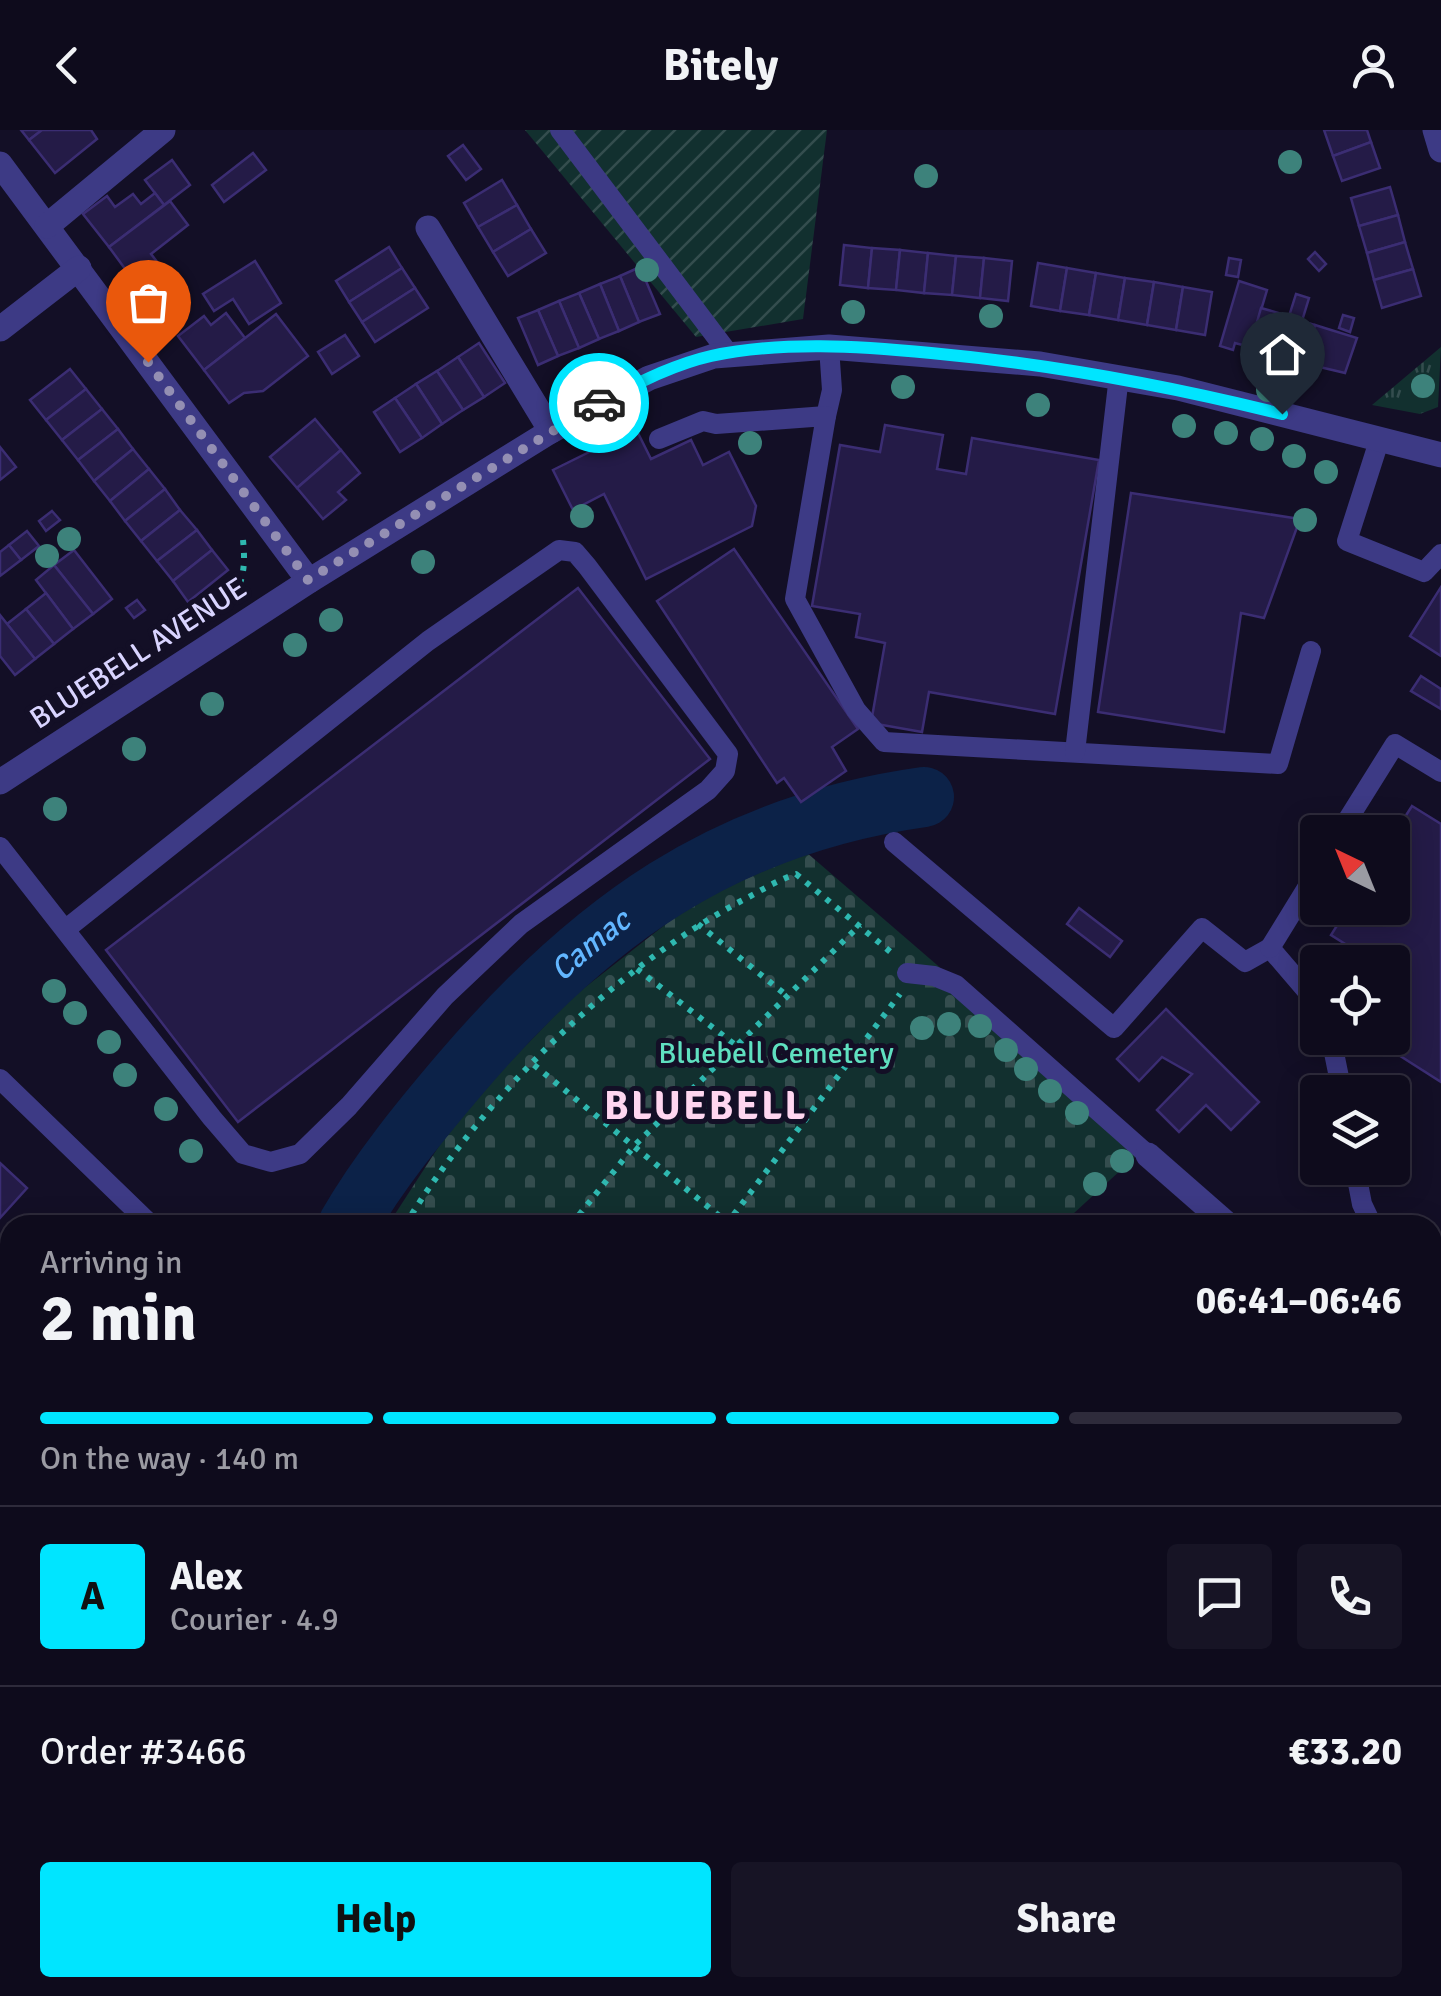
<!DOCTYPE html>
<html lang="en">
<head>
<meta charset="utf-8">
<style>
	:root { --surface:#0e0b1c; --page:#171425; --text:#f1f3f6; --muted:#9b9ba3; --line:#2e2b3b; --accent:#00e5ff }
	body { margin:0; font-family:Signika,sans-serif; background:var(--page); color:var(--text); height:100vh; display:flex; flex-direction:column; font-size:38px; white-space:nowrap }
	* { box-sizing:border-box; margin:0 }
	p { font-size:32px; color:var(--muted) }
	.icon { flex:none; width:55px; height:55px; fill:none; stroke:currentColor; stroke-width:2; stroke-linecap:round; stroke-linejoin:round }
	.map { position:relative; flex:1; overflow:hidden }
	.panel { position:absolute; left:0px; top:1085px; width:1442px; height:782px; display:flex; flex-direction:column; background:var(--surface); border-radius:30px 30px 0 0; box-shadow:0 5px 25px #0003,0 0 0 2px var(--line) }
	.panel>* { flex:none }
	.needle { width:65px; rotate:317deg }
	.fabs { position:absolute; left:1300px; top:685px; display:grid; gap:20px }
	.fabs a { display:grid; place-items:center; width:110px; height:110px; border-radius:10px; background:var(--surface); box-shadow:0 5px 25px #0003,0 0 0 2px var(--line); font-size:50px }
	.pin { position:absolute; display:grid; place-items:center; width:85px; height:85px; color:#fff; margin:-102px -42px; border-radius:50% 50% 50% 0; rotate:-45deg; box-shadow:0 0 10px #0007 }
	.pin .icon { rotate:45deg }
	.courier { position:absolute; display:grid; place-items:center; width:100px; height:100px; margin:-50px; border:8px solid #00e5ff; border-radius:50%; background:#fff; color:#222; box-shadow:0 2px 12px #0007 }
	.summary em { font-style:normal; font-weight:800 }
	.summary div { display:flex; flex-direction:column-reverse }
	.summary { display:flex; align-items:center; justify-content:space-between; height:170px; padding:0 40px }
	h1 { font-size:65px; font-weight:800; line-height:75px }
	.bar { display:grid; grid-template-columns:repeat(4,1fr); gap:15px 10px; align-content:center; height:120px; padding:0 40px }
	.bar i { height:12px; border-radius:8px; background:var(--line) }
	.bar .current { background:var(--accent) }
	.bar p { grid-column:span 4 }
	.line { display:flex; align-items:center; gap:25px; padding:0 40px; border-top:2px solid var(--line) }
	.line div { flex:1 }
	.round { display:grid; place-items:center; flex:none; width:105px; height:105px; border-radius:10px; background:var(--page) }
	.cta { display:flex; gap:20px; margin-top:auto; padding:20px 40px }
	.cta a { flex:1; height:115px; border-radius:10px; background:var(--accent); color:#111; font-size:40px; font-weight:800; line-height:115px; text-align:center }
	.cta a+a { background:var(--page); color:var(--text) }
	header { display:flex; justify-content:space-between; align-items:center; height:130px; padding:0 40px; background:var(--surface); font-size:45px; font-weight:800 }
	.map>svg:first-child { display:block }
	.grass { fill:url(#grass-tufts) }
	.cemetery { fill:url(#cemetery-stones) }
	.garden { fill:url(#garden-furrows) }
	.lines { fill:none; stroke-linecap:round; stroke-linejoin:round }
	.river { stroke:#0c2248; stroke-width:60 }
	.building { fill:#241b47; stroke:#3b2d73; stroke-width:2.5 }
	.path { stroke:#2fb8b0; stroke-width:6; stroke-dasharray:5 8; stroke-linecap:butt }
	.service { stroke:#3d3a85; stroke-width:20 }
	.minor { stroke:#3d3a85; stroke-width:25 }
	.tree { fill:#3d827b }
	.done { stroke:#948fb3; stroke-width:10; stroke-dasharray:0 18 }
	.route { stroke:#00e5ff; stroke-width:12 }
	.labels { text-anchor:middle; stroke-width:10; stroke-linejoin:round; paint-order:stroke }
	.street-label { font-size:30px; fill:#d9d4ff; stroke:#130f26 }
	.park-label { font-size:30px; fill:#5fe0c0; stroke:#130f26 }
	.water-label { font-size:32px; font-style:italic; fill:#62b6ff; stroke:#130f26 }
	.district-label { font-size:40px; font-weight:bold; letter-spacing:2.5px; fill:#ffd6f0; stroke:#130f26 }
</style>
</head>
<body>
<header><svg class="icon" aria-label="back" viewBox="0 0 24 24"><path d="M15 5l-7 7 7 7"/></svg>Bitely<svg class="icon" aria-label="person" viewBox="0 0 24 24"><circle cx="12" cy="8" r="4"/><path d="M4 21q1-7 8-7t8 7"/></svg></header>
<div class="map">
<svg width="1441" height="1866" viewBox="0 0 1441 1866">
	<defs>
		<pattern id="grass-tufts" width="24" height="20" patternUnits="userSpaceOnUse" patternTransform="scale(2.5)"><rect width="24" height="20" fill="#12302f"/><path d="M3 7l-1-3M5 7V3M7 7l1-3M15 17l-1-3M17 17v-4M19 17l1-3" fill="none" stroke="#344d4e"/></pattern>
		<pattern id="cemetery-stones" width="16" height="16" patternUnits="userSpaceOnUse" patternTransform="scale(2.5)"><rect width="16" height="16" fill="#12302f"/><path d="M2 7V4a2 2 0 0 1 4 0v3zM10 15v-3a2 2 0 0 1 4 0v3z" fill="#344d4e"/></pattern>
		<pattern id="garden-furrows" width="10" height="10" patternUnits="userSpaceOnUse" patternTransform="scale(2.5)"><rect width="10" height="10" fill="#12302f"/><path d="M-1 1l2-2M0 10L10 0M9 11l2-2" fill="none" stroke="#344d4e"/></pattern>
	</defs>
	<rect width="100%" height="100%" fill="#130f26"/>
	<polygon class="grass" points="1441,217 1438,277 1420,284 1372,275"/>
	<polygon class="cemetery" points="806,722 1147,1016 1061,1095 388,1095 461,982 574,866 694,772"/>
	<polygon class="garden" points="525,0 827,0 803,189 696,207"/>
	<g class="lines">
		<g class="river">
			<path id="s1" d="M 348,1095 C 379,1041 421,990 461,943 C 590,792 723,695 924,667"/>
			<polyline points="0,1766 10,1747"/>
		</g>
	</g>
	<g class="building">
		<polygon points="21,0 42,0 29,10"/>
		<polygon points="42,0 91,0 97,9 55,43 29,10"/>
		<polygon points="1324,0 1367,0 1371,12 1333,26"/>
		<polygon points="1371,12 1380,38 1342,51 1333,26"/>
		<polygon points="463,15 481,39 466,50 448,26"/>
		<polygon points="253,23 266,40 224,72 212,55"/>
		<polygon points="172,30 190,55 164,75 145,50"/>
		<polygon points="502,50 517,75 478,97 464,73"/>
		<polygon points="1390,57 1398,85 1359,96 1351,68"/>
		<polygon points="155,63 164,75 109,117 83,84 107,66 115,77 133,64 141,74"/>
		<polygon points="170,71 188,95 151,124 158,133 134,151 109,117"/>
		<polygon points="517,75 531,99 493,122 478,97"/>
		<polygon points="1398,85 1405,112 1367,123 1359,96"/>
		<polygon points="531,99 546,123 508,146 493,122"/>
		<polygon points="1405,112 1413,139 1374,150 1367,123"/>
		<polygon points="844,115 872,118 868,158 840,155"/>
		<polygon points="389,117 402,138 349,172 336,151"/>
		<polygon points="872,118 900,120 896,160 868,158"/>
		<polygon points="900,120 928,123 924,163 896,160"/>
		<polygon points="1315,122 1326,134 1319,141 1308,129"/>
		<polygon points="928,123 956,126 952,165 924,163"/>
		<polygon points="956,126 984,128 980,168 952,165"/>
		<polygon points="984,128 1012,131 1008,171 980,168"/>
		<polygon points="1229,128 1241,130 1238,147 1226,145"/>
		<polygon points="255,131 281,173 249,194 233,169 214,181 203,164"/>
		<polygon points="1038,133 1067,138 1060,181 1031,176"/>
		<polygon points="640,137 660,184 639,192 620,146"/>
		<polygon points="402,138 415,158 362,192 349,172"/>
		<polygon points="1067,138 1096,143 1089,185 1060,181"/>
		<polygon points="1413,139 1421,166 1382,178 1374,150"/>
		<polygon points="1096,143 1125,148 1118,190 1089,185"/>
		<polygon points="620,146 639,192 619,201 600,154"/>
		<polygon points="1125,148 1154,152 1147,195 1118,190"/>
		<polygon points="1239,151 1267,160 1250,217 1235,213 1233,220 1220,216"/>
		<polygon points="1154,152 1183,157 1176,200 1147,195"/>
		<polygon points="600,154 619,201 599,209 579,163"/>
		<polygon points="1183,157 1212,162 1205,205 1176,200"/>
		<polygon points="415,158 428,178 375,212 362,192"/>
		<polygon points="579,163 599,209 579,218 559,171"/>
		<polygon points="1296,164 1309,168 1302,191 1315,195 1303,233 1291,230 1290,235 1275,231"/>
		<polygon points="559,171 579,218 558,226 538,180"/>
		<polygon points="1261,178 1289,186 1277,225 1250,217"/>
		<polygon points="538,180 558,226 538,235 518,188"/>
		<polygon points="226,183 245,208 204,240 178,206 204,186 211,195"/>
		<polygon points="276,184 308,226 263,261 244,263 229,273 204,240"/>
		<polygon points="1343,185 1354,188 1350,202 1339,198"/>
		<polygon points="1315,195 1357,208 1345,243 1303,233"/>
		<polygon points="345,205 359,226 332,244 318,222"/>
		<polygon points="479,213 505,253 484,267 458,227"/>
		<polygon points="458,227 484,267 463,280 437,241"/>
		<polygon points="70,239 86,259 46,290 30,270"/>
		<polygon points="437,241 463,280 442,294 416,254"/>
		<polygon points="416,254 442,294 422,308 395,268"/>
		<polygon points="86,259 102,279 62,310 46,290"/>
		<polygon points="395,268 422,308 400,322 374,282"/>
		<polygon points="102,279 118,299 78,330 62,310"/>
		<polygon points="315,289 341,320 297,358 270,327"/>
		<polygon points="885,295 943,305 937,339 966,344 972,308 1099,330 1055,584 929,562 922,602 871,593 885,513 856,507 860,484 812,476 840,315 880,322"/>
		<polygon points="118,299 133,319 94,351 78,330"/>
		<polygon points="636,299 651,329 691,310 703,335 729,322 756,376 752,396 646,449 604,364 573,380 553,340"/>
		<polygon points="0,317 16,337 0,350"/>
		<polygon points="133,319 149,339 110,371 94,351"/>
		<polygon points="341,320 360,343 338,362 346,370 323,389 297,358"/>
		<polygon points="149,339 165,359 125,391 110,371"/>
		<polygon points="165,359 180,380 141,411 125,391"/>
		<polygon points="1131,363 1300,389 1264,488 1241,483 1224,602 1098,582"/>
		<polygon points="180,380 197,400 157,431 141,411"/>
		<polygon points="52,381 60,390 46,401 39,391"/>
		<polygon points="197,400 212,420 173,451 157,431"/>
		<polygon points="27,401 39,416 21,430 9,415"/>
		<polygon points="9,415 21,430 0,446 0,422"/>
		<polygon points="734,419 858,599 832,617 846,641 801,672 784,648 777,653 657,471"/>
		<polygon points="74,420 112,469 93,484 54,435"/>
		<polygon points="212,420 228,440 188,472 173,451"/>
		<polygon points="54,435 93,484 73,499 36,450"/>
		<polygon points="1441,457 1441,526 1410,506"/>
		<polygon points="578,458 710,629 238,992 106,820"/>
		<polygon points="46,463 73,499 54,514 26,479"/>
		<polygon points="137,470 145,480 134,488 126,478"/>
		<polygon points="26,479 54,514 35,529 7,494"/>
		<polygon points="0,485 35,529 15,545 0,526"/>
		<polygon points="1421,546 1441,559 1441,579 1411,561"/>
		<polygon points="1412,676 1441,694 1441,952 1372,908 1392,908 1392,832 1374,832 1331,805 1348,778 1392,778 1392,707"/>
		<polygon points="1079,778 1122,811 1110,827 1067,794"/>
		<polygon points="1166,879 1259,972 1231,1000 1206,975 1179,1002 1157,980 1192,944 1162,927 1139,951 1117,929"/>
		<polygon points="0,1033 27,1058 0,1088"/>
		<polygon points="0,1221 10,1230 10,1451 5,1457 0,1452"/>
		<polygon points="1441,1366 1441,1466 1432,1463 1432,1388"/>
		<polygon points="1432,1589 1441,1592 1437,1798 1432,1796"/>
		<polygon points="195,1858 435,1858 454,1866 191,1866"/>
		<polygon points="712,1858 718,1858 727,1866 704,1866"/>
		<polygon points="763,1858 830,1858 821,1866 771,1866"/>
		<polygon points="1172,1858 1218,1858 1236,1866 1168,1866"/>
	</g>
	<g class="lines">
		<g class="path">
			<path d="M 234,465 C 245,448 245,430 243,410"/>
			<polyline points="698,794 786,865"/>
			<polyline points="637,839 734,914"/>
			<polyline points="534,935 728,1093"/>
			<path d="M 405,1095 C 482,969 610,841 741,771 C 759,762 777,750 796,744 L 893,824"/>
			<polyline points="571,1095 635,1015 860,795"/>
			<polyline points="726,1095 900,864"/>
		</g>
		<g class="service">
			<polyline points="560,0 729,224"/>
			<polyline points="826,286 832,260 829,217"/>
			<polyline points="659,309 703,291 716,294 826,286 795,469 856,580 884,612 1278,634 1311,521"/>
			<polyline points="1379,311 1347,411 1424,442 1441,424"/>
			<polyline points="1075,622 1119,246"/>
			<polyline points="1340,702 1395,614 1441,642"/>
			<polyline points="894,712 1114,898 1202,798 1245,832 1270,818 1318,874"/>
			<polyline points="0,717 212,988 243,1024 271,1032 300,1024 349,976 445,866 521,794 708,660 725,641 728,624 587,436 575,422 559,420 428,511 66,799"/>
			<polyline points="1270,818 1318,740"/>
			<polyline points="907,843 934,846 956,855 1148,1025"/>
			<polyline points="1331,908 1342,962"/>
			<polyline points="0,949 151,1095"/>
			<polyline points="1355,1038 1362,1074 1372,1095"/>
			<polyline points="1432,1155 1441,1161"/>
			<polyline points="0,1476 10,1476"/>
			<polyline points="1432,1558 1441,1562"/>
			<polyline points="1382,1858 1400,1866"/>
			<polyline points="174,1866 178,1858"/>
			<polyline points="1121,1866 1133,1858"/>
		</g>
		<g class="minor">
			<polyline points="1435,0 1441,20"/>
			<polyline points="0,34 309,451"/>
			<polyline points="47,96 163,0"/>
			<polyline points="428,98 551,301"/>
			<polyline points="0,199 79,138"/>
			<polyline points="0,652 309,451 551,301 649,248 714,226 829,217 1040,234 1178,258 1441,325"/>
			<polyline points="1148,1025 1228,1095"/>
			<polyline points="1432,1217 1441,1202"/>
			<polyline points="945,1866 953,1858"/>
		</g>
	</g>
	<g class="tree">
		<circle cx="1290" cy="32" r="12"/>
		<circle cx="926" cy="46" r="12"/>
		<circle cx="647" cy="140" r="12"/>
		<circle cx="853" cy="182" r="12"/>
		<circle cx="991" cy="186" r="12"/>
		<circle cx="1423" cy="256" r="12"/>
		<circle cx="903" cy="257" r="12"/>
		<circle cx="1268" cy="260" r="12"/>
		<circle cx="1038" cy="275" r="12"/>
		<circle cx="1184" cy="296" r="12"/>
		<circle cx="1226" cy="303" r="12"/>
		<circle cx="1262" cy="309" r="12"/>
		<circle cx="750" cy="313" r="12"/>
		<circle cx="1294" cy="326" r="12"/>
		<circle cx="1326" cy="342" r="12"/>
		<circle cx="582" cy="386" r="12"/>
		<circle cx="1305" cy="390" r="12"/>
		<circle cx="69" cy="409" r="12"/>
		<circle cx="47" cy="426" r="12"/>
		<circle cx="423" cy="432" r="12"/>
		<circle cx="331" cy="490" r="12"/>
		<circle cx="295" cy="515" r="12"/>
		<circle cx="212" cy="574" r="12"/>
		<circle cx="134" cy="619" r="12"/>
		<circle cx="55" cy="679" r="12"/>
		<circle cx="54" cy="861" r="12"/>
		<circle cx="75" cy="883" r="12"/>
		<circle cx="949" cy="894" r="12"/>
		<circle cx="980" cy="896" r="12"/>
		<circle cx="922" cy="898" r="12"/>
		<circle cx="109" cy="912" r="12"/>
		<circle cx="1006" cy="920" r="12"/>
		<circle cx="1026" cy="939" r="12"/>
		<circle cx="125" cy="945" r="12"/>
		<circle cx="1050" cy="961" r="12"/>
		<circle cx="166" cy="979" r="12"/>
		<circle cx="1077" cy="983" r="12"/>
		<circle cx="191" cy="1021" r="12"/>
		<circle cx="1122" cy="1031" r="12"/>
		<circle cx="1095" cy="1054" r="12"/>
	</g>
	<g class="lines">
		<polyline class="done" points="148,232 308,450 599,273"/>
		<path class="route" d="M 599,273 C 635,255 671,235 711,226 C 782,211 859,216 931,223 C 1050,234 1165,255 1282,284"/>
	</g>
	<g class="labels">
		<g class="street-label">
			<text transform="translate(138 523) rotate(-33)" y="10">BLUEBELL AVENUE</text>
		</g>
		<g class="park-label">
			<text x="776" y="933">Bluebell Cemetery</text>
		</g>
		<g class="water-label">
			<text dy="11" stroke="none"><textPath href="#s1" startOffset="372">Camac</textPath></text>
		</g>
		<g class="district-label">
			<text x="706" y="989">BLUEBELL</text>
		</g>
	</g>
</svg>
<div class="fabs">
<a><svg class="needle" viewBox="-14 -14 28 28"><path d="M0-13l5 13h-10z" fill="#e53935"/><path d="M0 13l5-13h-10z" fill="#9b9ba3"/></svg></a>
<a><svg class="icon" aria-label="locate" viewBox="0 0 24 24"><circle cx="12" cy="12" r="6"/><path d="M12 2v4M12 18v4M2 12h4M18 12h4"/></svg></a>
<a><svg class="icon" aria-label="layers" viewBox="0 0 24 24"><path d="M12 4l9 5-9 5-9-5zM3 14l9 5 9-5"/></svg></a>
</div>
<div class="pin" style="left:148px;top:232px;background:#ea580c"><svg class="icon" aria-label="bag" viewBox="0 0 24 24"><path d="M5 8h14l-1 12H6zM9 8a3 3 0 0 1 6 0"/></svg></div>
<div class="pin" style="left:1282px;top:284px;background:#1f2937"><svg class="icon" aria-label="home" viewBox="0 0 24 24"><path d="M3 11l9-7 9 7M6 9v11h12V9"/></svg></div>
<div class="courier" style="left:599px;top:273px"><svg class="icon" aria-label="car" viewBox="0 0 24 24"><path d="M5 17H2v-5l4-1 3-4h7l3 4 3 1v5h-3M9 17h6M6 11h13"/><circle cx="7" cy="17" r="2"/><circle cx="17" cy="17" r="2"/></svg></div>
<section class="panel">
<div class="summary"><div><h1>2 min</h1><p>Arriving in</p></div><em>06:41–06:46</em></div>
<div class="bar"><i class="current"></i><i class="current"></i><i class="current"></i><i></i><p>On the way · 140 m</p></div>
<div class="line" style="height:180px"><b class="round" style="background:var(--accent);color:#111">A</b><div><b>Alex</b><p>Courier · 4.9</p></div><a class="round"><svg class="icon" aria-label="chat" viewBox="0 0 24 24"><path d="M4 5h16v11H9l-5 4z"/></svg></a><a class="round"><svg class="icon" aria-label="phone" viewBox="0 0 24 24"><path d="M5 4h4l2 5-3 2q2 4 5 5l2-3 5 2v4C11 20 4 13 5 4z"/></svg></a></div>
<div class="line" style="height:130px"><div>Order #3466</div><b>€33.20</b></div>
<div class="cta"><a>Help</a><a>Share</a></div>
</section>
</div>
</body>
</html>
